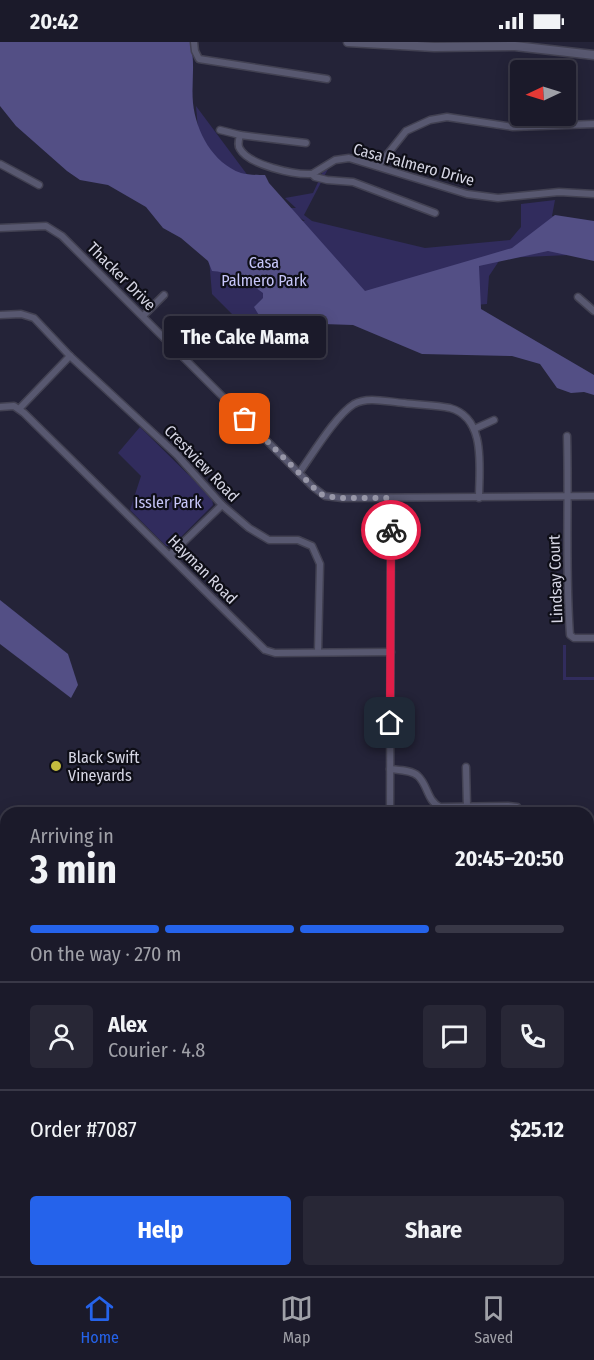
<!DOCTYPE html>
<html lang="en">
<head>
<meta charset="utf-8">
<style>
	:root { --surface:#1b1a2a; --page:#282736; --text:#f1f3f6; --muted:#a0a1a8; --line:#393847; --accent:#2563eb }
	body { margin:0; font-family:"Fira Sans Condensed",sans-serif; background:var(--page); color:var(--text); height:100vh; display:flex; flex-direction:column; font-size:22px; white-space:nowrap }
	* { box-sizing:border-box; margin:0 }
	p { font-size:20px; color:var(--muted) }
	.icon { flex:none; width:33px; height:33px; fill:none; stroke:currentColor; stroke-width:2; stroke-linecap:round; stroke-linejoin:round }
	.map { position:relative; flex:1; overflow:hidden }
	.drawer { position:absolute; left:0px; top:765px; width:594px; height:470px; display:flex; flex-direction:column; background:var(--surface); border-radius:18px 18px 0 0; box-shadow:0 3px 15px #0003,0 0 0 2px var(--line) }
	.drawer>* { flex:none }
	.needle { width:39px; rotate:266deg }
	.buttons { position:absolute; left:510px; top:18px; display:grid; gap:12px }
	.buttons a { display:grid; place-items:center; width:66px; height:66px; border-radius:6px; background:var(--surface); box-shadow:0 3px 15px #0003,0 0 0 2px var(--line); font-size:30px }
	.pin { position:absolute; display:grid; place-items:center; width:51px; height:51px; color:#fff; margin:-26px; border-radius:12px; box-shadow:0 3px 9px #0006 }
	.courier { position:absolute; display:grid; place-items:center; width:60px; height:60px; margin:-30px; border:4px solid #e11d48; border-radius:50%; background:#fff; color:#222; box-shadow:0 2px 8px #0007 }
	.bubble { position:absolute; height:42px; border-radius:6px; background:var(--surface); box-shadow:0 3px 15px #0003,0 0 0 2px var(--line); font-size:20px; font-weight:700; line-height:42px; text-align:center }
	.summary em { font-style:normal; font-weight:700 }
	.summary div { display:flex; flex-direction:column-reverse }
	.summary { display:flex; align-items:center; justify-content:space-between; height:102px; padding:0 30px }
	h1 { font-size:39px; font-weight:700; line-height:45px }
	.bar { display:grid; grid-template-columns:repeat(4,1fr); gap:9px 6px; align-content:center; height:72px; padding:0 30px }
	.bar i { height:8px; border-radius:4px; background:var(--line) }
	.bar .on { background:var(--accent) }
	.bar p { grid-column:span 4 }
	.line { display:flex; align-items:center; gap:15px; padding:0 30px; border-top:2px solid var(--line) }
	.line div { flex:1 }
	.round { display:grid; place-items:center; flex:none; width:63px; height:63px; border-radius:6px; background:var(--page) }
	.button { display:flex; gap:12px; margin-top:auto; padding:12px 30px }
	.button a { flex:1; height:69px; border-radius:6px; background:var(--accent); color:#fff; font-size:24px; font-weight:700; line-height:69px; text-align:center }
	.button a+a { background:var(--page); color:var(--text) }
	.status { display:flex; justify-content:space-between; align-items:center; height:42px; padding:0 30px; background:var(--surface); direction:ltr }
	.status svg { height:16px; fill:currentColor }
	.tab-bar { display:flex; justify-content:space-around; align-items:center; height:84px; border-top:2px solid var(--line); background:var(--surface); font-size:16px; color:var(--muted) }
	.tab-bar a { display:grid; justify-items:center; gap:3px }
	.tab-bar .on { color:var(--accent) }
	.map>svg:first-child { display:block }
	.green { fill:#312c5d }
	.forest { fill:#534f85 }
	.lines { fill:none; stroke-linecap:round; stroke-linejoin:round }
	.stream { stroke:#4a4166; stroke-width:1.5 }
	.street-casing { stroke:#424152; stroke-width:9 }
	.secondary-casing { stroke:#424152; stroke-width:11 }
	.highway-casing { stroke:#424152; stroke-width:14 }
	.street { stroke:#585870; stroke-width:6 }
	.secondary { stroke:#585870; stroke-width:8 }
	.highway { stroke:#7a71d0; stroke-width:10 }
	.done { stroke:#9897a8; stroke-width:6; stroke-dasharray:0 10.8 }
	.route { stroke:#e11d48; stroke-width:8 }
	.poi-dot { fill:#c4bc3e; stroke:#0e0e17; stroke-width:2 }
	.labels { text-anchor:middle; stroke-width:4.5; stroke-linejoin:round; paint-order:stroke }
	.street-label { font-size:16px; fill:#d6d6e4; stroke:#0e0e17 }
	.park-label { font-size:16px; fill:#c7c6f9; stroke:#0e0e17 }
	.poi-label { font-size:16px; fill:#d6d6e4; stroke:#0e0e17; text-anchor:start }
</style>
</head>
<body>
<div class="status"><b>20:42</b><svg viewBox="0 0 49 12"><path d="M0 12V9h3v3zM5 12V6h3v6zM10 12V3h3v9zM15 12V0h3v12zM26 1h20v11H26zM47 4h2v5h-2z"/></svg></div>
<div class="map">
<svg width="594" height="1234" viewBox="0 0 594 1234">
	<rect width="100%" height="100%" fill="#242338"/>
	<g class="green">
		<polygon points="196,64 281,178 305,179 289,169 289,166 296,166 285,156 313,151 325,125 328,127 304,173 312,179 425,206 510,198 521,185 521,162 555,158 552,174 594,183 569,213 501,216 489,234 487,262 243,283 212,252"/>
		<polygon points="140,385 212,456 213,463 172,504 166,504 130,468 141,434 118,411"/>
		<polygon points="563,603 566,603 566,635 594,635 594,638 563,638"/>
	</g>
	<g class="forest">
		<path d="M 0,0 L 190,0 C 196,21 191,40 193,61 C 196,90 213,121 241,131 C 248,133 258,133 265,133 L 269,141 L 365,249 L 512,206 L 555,173 L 594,179 L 594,219 L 548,209 L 479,224 L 481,267 L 594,333 L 594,353 L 584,350 L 571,351 L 557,346 L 540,322 L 512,314 L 422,312 L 353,283 L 263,280 L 254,265 L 263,256 L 263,251 C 248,239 230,230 212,229 L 208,219 L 181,196 L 163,186 L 146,165 L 108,143 L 80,138 L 67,129 L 16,84 L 0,64 Z"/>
		<polygon points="0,558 68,612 78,643 71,656 0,602"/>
		<polygon points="0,1058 6,1060 6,1228 114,1228 120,1234 10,1234 0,1227"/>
	</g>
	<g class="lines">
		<g class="stream">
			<polyline points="0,1148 6,1154"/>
			<polyline points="50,1228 54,1234"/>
		</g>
		<g class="street-casing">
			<g id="street">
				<polyline points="194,0 195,9 199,17 327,37"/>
				<path d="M 220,88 L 240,93 C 239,98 237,103 240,107 C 249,123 294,133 312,132 L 315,135 L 327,138 L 353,140 L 435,171"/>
				<polyline points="240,93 306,101"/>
				<polyline points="0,122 39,143"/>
				<polyline points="378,124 406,89 430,78 447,75 513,85 594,82"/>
				<polyline points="312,132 335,118 349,116 467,152 498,156 559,150 594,152"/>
				<polyline points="0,186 46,184 62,194 313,445 325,454 342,456 594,454"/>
				<polyline points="578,255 594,269"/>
				<polyline points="0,273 21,272 34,276 70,314 177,413 222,463 249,486 269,498 298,498 312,504 320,522 318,610"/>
				<polyline points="143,274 164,253"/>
				<polyline points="0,365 14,364 24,371 265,608 275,611 391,610"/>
				<polyline points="19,367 70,314"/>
				<polyline points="474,387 494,378"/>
				<path d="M 567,394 C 569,460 565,526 570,593 L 574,596 L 594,596"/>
				<path d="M 299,431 C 312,413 336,373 354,362 C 368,354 388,360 404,361 C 419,363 435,363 450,366 C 487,376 479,427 479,456"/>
				<polyline points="170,513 222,463"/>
				<polyline points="466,725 467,764"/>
				<path d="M 390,727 C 398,728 412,728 418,734 C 428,743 427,759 440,765 L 508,764 L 517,765 L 518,771"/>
				<polyline points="390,771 391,456"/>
				<polyline points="588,1170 594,1170"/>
				<polyline points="258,1228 264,1234"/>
				<polyline points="396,1230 401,1234"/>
			</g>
		</g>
		<g class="secondary-casing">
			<g id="secondary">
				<polyline points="348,0 434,5 515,4 594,13"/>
				<polyline points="0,836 6,841"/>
				<polyline points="588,992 594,992"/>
				<polyline points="0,1054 6,1059"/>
				<polyline points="205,1228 211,1234"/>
				<polyline points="562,1228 562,1234"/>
			</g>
		</g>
		<g class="highway-casing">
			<g id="highway">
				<polyline points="0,1026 6,1031"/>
				<polyline points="228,1228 234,1234"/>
			</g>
		</g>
		<use href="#street" class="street"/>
		<use href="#secondary" class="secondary"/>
		<use href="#highway" class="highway"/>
	</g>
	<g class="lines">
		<polyline class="done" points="245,377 320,452 336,456 391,456 391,488"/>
		<polyline class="route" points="390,681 391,488"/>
	</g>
	<circle class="poi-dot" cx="56" cy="724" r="6"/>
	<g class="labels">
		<g class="street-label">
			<text transform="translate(414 122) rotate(15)" y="6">Casa Palmero Drive</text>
			<text transform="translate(122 234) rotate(45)" y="6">Thacker Drive</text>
			<text transform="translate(202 421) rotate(46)" y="6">Crestview Road</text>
			<text transform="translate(203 527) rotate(45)" y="6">Hayman Road</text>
			<text transform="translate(555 537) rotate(-92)" y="6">Lindsay Court</text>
		</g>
		<g class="park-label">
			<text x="264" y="226">Casa<tspan x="264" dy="18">Palmero Park</tspan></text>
			<text x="168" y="466">Issler Park</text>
		</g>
		<g class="poi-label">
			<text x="68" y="721">Black Swift<tspan x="68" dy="18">Vineyards</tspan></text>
		</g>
	</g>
</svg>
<div class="buttons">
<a><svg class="needle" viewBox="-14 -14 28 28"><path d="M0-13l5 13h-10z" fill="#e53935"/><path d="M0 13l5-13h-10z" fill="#a0a1a8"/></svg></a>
</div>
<div class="pin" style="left:245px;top:377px;background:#ea580c"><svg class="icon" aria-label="bag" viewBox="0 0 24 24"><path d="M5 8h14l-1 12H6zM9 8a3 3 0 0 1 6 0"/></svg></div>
<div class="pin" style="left:390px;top:681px;background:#1f2937"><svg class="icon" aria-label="home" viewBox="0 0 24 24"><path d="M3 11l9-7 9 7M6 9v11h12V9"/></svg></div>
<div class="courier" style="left:391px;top:488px"><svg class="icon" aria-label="bike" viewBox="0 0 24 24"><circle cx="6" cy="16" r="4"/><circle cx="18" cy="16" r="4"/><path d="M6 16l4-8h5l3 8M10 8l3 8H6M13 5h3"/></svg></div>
<div class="bubble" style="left:164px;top:274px;width:162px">The Cake Mama</div>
<section class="drawer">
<div class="summary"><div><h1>3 min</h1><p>Arriving in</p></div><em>20:45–20:50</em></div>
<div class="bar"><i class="on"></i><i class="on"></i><i class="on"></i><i></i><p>On the way · 270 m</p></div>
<div class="line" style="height:108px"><a class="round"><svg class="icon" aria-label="person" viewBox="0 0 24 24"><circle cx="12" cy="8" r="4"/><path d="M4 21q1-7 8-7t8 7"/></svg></a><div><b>Alex</b><p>Courier · 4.8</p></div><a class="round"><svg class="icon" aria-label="chat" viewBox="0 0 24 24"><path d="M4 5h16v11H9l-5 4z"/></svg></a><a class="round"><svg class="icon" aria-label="phone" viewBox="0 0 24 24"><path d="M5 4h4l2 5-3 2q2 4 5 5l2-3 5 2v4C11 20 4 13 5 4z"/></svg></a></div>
<div class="line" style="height:78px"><div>Order #7087</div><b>$25.12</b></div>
<div class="button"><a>Help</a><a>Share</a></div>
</section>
</div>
<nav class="tab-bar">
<a class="on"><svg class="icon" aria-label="home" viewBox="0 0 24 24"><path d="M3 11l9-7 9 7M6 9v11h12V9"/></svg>Home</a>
<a><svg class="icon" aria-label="map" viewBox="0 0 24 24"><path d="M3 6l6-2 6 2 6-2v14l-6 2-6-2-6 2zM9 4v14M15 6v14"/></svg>Map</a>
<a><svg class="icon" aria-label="saved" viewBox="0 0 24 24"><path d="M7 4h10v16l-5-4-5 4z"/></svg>Saved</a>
</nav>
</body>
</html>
